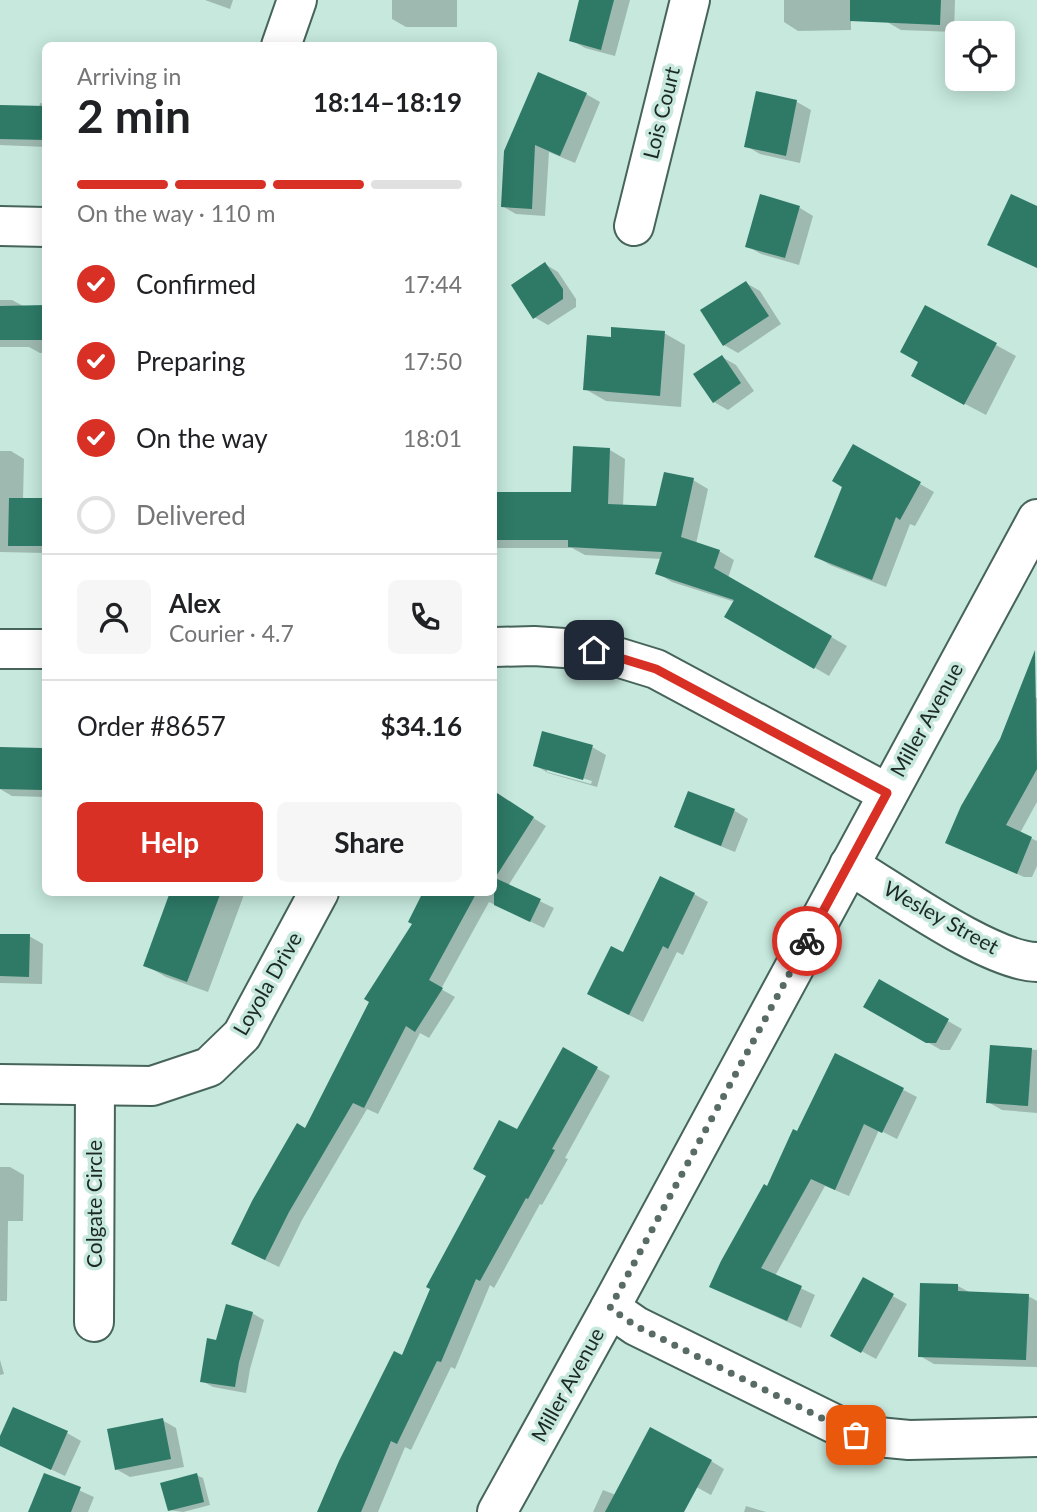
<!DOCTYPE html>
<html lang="en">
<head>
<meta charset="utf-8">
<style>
	:root { --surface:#fff; --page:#f6f6f6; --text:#202124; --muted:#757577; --line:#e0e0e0; --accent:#d93025 }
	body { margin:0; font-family:Lato,sans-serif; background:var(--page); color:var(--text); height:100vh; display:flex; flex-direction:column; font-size:26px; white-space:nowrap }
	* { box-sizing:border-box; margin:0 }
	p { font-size:23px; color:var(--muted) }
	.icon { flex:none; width:38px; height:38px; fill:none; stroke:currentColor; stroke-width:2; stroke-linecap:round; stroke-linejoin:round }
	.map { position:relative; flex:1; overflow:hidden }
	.drawer { position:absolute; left:42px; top:42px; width:455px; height:854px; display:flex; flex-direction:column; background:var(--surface); border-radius:10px; box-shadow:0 4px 18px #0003 }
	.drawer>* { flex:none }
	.buttons { position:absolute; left:945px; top:21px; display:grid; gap:14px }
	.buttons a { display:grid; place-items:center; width:70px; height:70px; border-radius:10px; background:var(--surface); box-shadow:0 4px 18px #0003; font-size:35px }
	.pin { position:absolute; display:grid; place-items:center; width:60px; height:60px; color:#fff; margin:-30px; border-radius:14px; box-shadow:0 4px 10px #0006 }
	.courier { position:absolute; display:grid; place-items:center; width:70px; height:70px; margin:-35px; border:5px solid #d93025; border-radius:50%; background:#fff; color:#222; box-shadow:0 2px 9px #0007 }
	.summary em { font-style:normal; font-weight:700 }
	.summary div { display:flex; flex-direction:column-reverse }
	.summary { display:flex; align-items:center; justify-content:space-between; height:119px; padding:0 35px }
	h1 { font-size:46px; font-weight:700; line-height:52px }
	.bar { display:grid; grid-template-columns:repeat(4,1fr); gap:10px 7px; align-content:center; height:84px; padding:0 35px }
	.bar i { height:9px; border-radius:5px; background:var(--line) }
	.bar .active { background:var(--accent) }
	.bar p { grid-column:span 4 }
	.line { display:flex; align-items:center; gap:18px; padding:0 35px; border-top:2px solid var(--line) }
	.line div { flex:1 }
	.round { display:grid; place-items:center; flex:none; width:74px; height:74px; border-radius:10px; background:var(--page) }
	ol { padding:0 35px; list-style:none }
	li { display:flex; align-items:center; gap:21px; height:77px }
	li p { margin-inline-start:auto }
	li .icon { padding:7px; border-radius:50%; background:var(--accent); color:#fff; stroke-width:4 }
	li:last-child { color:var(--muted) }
	li i { width:38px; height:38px; border:4px solid var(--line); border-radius:50% }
	.action { display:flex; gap:14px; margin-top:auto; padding:14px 35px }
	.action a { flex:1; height:80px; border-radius:10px; background:var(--accent); color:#fff; font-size:28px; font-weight:700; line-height:80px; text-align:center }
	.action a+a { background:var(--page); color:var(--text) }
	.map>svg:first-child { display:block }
	.shadow { fill:#0003; fill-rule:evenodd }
	.building { fill:#2e7a67 }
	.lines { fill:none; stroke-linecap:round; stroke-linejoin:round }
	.minor-casing { stroke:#46645b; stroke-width:42 }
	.major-casing { stroke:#46645b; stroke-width:42 }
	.minor { stroke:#fff; stroke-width:38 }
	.major { stroke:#fff; stroke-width:38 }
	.done { stroke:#586c65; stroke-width:7; stroke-dasharray:0 12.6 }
	.route { stroke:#d93025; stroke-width:9 }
	.labels { text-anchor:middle; stroke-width:7; stroke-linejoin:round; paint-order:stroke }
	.street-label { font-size:21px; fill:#1c2925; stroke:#c6e8dd }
</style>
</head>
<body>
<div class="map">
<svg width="1037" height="1512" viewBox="0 0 1037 1512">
	<rect width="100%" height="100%" fill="#c6e8dd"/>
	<g class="shadow">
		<polygon points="205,0 233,0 230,9"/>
		<polygon points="392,0 457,0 457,27 406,27 392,19"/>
		<polygon points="581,0 630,0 615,56 585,48 571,40"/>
		<polygon points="784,0 851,0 851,30 798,31 784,22"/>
		<polygon points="888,0 955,0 954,32 901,30 887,22"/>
		<polygon points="757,93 797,102 811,110 800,163 760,154 746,146"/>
		<polygon points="586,94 600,102 575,163 549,152 545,216 516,214 502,206 505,152"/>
		<polygon points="40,103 46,104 46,147 0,145 0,106 39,108"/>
		<polygon points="800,208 813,216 799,265 761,254 747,246"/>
		<polygon points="545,264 558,272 576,299 576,307 548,325 534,317"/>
		<polygon points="746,283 760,291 781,324 738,353 724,345"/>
		<polygon points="0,300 12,300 25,307 46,307 46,353 40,353 29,347 0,347"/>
		<polygon points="664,333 685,345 681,407 606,401 585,389 612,339"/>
		<polygon points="996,345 1016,356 986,415 933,387 920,361"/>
		<polygon points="722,357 736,365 754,391 728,410 714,402"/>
		<polygon points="854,446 934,492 915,526 910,524 886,587 830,565 817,557 844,486"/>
		<polygon points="610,450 625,459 623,506 658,508 693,480 708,489 696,544 719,551 734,560 728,578 847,646 829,676 727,617 735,602 672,582 657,573 662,559 585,555 572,548 494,548 494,494 572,494"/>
		<polygon points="0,451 11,451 24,459 23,500 46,500 46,553 0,552"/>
		<polygon points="1021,691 1037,698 1037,802 1020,833 1037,841 1037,866 1032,877 1024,877 947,843 1002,740"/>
		<path d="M 592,747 L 606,755 L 597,787 L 548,773 L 535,765 ZM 547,768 L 592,781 L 591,784 L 547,772 Z"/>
		<polygon points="0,749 42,749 46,752 46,797 12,796 0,789"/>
		<polygon points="494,793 546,826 508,886 554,908 544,928 489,902 441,989 455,997 429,1038 420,1033 378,1114 367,1109 302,1220 279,1267 246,1251 306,1130 414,923 425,892 494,892"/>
		<polygon points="689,793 735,811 748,819 735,852 690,834 676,826"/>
		<polygon points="45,801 46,801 46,840 43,839"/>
		<polygon points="172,892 245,892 208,992 166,977 145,965"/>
		<polygon points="694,894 708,902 683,955 677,952 643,1022 603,1002 623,954"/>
		<polygon points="0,936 29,936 43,944 42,984 0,983"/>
		<polygon points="879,982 962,1029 950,1050 941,1050 865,1006"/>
		<polygon points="992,1047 1037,1050 1037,1113 1002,1110 988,1102"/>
		<polygon points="563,1049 610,1076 565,1158 568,1159 542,1205 540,1204 494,1288 490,1285 455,1369 451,1367 411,1450 405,1447 378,1512 319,1512 403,1357 517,1132"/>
		<polygon points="836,1055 917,1097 897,1139 879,1130 849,1196 825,1186 775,1276 815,1295 801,1328 725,1294 768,1189"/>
		<polygon points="0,1167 10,1167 24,1175 23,1221 8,1221 7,1301 0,1301"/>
		<polygon points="864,1280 907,1304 876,1359 832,1335"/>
		<polygon points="958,1286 971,1293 1028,1296 1037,1301 1037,1367 934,1364 920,1356"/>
		<polygon points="252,1313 264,1320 250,1369 246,1393 213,1387 202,1381 217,1341"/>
		<polygon points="0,1360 4,1374 0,1375"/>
		<polygon points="162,1420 176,1428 184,1467 130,1477 116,1469"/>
		<polygon points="67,1433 81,1441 65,1476 0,1445 0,1440"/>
		<polygon points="711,1461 724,1469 711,1495 689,1483 677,1512 593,1512 603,1490 616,1495"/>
		<polygon points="45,1475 94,1497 88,1512 41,1512"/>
		<polygon points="196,1475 203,1478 210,1505 183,1512 169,1510"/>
		<polygon points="746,1506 766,1512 744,1512"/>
	</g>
	<g class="building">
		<polygon points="579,0 614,0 601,50 569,41"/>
		<polygon points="850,0 941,0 940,25 850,21"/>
		<polygon points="538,72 587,93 560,156 535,145 532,209 501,207 504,151"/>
		<polygon points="756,91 797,100 786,156 744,147"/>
		<polygon points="0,105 46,106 46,140 0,139"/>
		<polygon points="760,194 800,206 785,258 745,247"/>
		<polygon points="1011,194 1037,206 1037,268 987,245"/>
		<polygon points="545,262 563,289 563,299 533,319 511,285"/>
		<polygon points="746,281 769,316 723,346 700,310"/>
		<polygon points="46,305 46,340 0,340 0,306"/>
		<polygon points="925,305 997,343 964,405 911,376 918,362 900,352"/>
		<polygon points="611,327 665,331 660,396 583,390 587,335 611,337"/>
		<polygon points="722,355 741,383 713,403 693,374"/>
		<polygon points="853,444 921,482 900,520 896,517 872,580 814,557 842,487 832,481"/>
		<polygon points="573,446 610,448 608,504 656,506 664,472 694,478 681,537 720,550 714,568 832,636 814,669 724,617 734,600 655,574 662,552 568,547 568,540 494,540 494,492 571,492"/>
		<polygon points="9,498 46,498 46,546 8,546"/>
		<polygon points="1035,650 1037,769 1006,825 1032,837 1017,874 945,843 961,806 1000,739"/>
		<polygon points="542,731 593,745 583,780 533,766"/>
		<polygon points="0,747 42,748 42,790 0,789"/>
		<polygon points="494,791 534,817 495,878 541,899 530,922 494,905"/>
		<polygon points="688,791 735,809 721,846 674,827"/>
		<polygon points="660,876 695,893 668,949 663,946 629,1015 587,994 611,946 623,952"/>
		<polygon points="170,892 221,892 187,982 143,966"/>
		<polygon points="423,892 477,892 429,980 443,988 415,1032 406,1026 364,1108 353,1103 289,1212 265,1260 231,1244 252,1201 297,1123 305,1128 369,1002 364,999 412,924 408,922"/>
		<polygon points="0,934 30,934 29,977 0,976"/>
		<polygon points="879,979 949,1019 936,1043 926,1043 863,1007"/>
		<polygon points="990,1045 1032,1048 1028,1106 986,1103"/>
		<polygon points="563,1047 598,1067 552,1149 555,1150 528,1199 526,1198 480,1281 476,1279 441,1362 437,1361 397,1444 391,1441 361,1512 317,1512 339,1461 394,1351 402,1355 430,1289 426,1287 486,1176 473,1169 499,1120 517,1129"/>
		<polygon points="835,1053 904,1088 882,1133 864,1124 835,1190 811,1179 761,1268 802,1286 787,1321 709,1287 721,1261 764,1184 767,1186 793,1129 797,1131"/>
		<polygon points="863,1277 894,1294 861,1353 830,1336"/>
		<polygon points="920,1283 958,1284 958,1291 1029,1294 1026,1360 918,1357"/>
		<polygon points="226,1304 253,1312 239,1362 235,1387 200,1382 207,1338 216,1340"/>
		<polygon points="13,1407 68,1431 51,1470 0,1446 0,1436"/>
		<polygon points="163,1418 171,1459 115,1470 107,1429"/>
		<polygon points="650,1427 712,1460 684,1512 605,1512"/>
		<polygon points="44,1473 81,1487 71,1512 28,1512"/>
		<polygon points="197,1473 204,1502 168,1511 160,1483"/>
	</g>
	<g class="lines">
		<g class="minor-casing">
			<g id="minor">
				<polyline points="281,46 297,0"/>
				<polyline points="0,226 46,227"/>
				<polyline points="634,226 690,0"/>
				<polyline points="494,647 534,646 594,650 656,669 887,793"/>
				<polyline points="0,649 46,649"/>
				<path d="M 849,865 C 893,891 989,961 1037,962"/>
				<polyline points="0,1084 152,1086 209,1067 242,1035 319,892"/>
				<polyline points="610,1308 636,1326 857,1435 909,1440 1037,1437"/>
				<polyline points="94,1322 95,1086"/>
			</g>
		</g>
		<g class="major-casing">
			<polyline id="major" points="497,1512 610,1308 1037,519"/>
		</g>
		<use href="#minor" class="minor"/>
		<use href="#major" class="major"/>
	</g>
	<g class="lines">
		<polyline class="done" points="807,941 610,1308 636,1326 856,1435"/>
		<polyline class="route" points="594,650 656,669 887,793 807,941"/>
	</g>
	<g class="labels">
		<g class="street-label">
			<text transform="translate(662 113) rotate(-76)" y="7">Lois Court</text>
			<text transform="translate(927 720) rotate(-61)" y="7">Miller Avenue</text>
			<text transform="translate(941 918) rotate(29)" y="7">Wesley Street</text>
			<text transform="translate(268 984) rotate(-60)" y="7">Loyola Drive</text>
			<text transform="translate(95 1204) rotate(-90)" y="7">Colgate Circle</text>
			<text transform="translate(568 1385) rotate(-61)" y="7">Miller Avenue</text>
		</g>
	</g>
</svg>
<div class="buttons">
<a><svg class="icon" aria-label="locate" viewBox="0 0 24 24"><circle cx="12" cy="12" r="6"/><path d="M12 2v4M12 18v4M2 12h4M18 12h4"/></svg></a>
</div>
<div class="pin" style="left:856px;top:1435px;background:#ea580c"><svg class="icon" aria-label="bag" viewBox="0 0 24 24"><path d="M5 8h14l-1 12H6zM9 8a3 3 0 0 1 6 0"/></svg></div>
<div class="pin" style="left:594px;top:650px;background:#1f2937"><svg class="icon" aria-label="home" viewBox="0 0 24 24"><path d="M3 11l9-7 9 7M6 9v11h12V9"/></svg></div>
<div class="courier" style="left:807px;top:941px"><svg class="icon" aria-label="bike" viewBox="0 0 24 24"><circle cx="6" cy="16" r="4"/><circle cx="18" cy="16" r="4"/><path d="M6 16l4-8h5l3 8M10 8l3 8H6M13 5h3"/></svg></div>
<section class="drawer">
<div class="summary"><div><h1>2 min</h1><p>Arriving in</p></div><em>18:14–18:19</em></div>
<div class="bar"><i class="active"></i><i class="active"></i><i class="active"></i><i></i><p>On the way · 110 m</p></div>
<ol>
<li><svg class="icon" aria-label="check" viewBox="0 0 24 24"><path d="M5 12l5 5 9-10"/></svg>Confirmed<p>17:44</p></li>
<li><svg class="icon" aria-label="check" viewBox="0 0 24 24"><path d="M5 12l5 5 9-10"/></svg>Preparing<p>17:50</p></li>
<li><svg class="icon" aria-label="check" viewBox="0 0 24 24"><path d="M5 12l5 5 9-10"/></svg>On the way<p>18:01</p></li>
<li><i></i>Delivered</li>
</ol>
<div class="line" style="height:126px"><a class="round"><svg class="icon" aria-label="person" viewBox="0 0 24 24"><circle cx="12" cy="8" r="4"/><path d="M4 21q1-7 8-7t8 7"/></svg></a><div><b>Alex</b><p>Courier · 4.7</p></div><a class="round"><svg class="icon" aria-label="phone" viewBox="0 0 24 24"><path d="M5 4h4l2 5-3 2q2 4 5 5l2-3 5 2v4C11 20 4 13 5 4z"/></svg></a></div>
<div class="line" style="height:91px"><div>Order #8657</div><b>$34.16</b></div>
<div class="action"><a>Help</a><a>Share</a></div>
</section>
</div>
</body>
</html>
